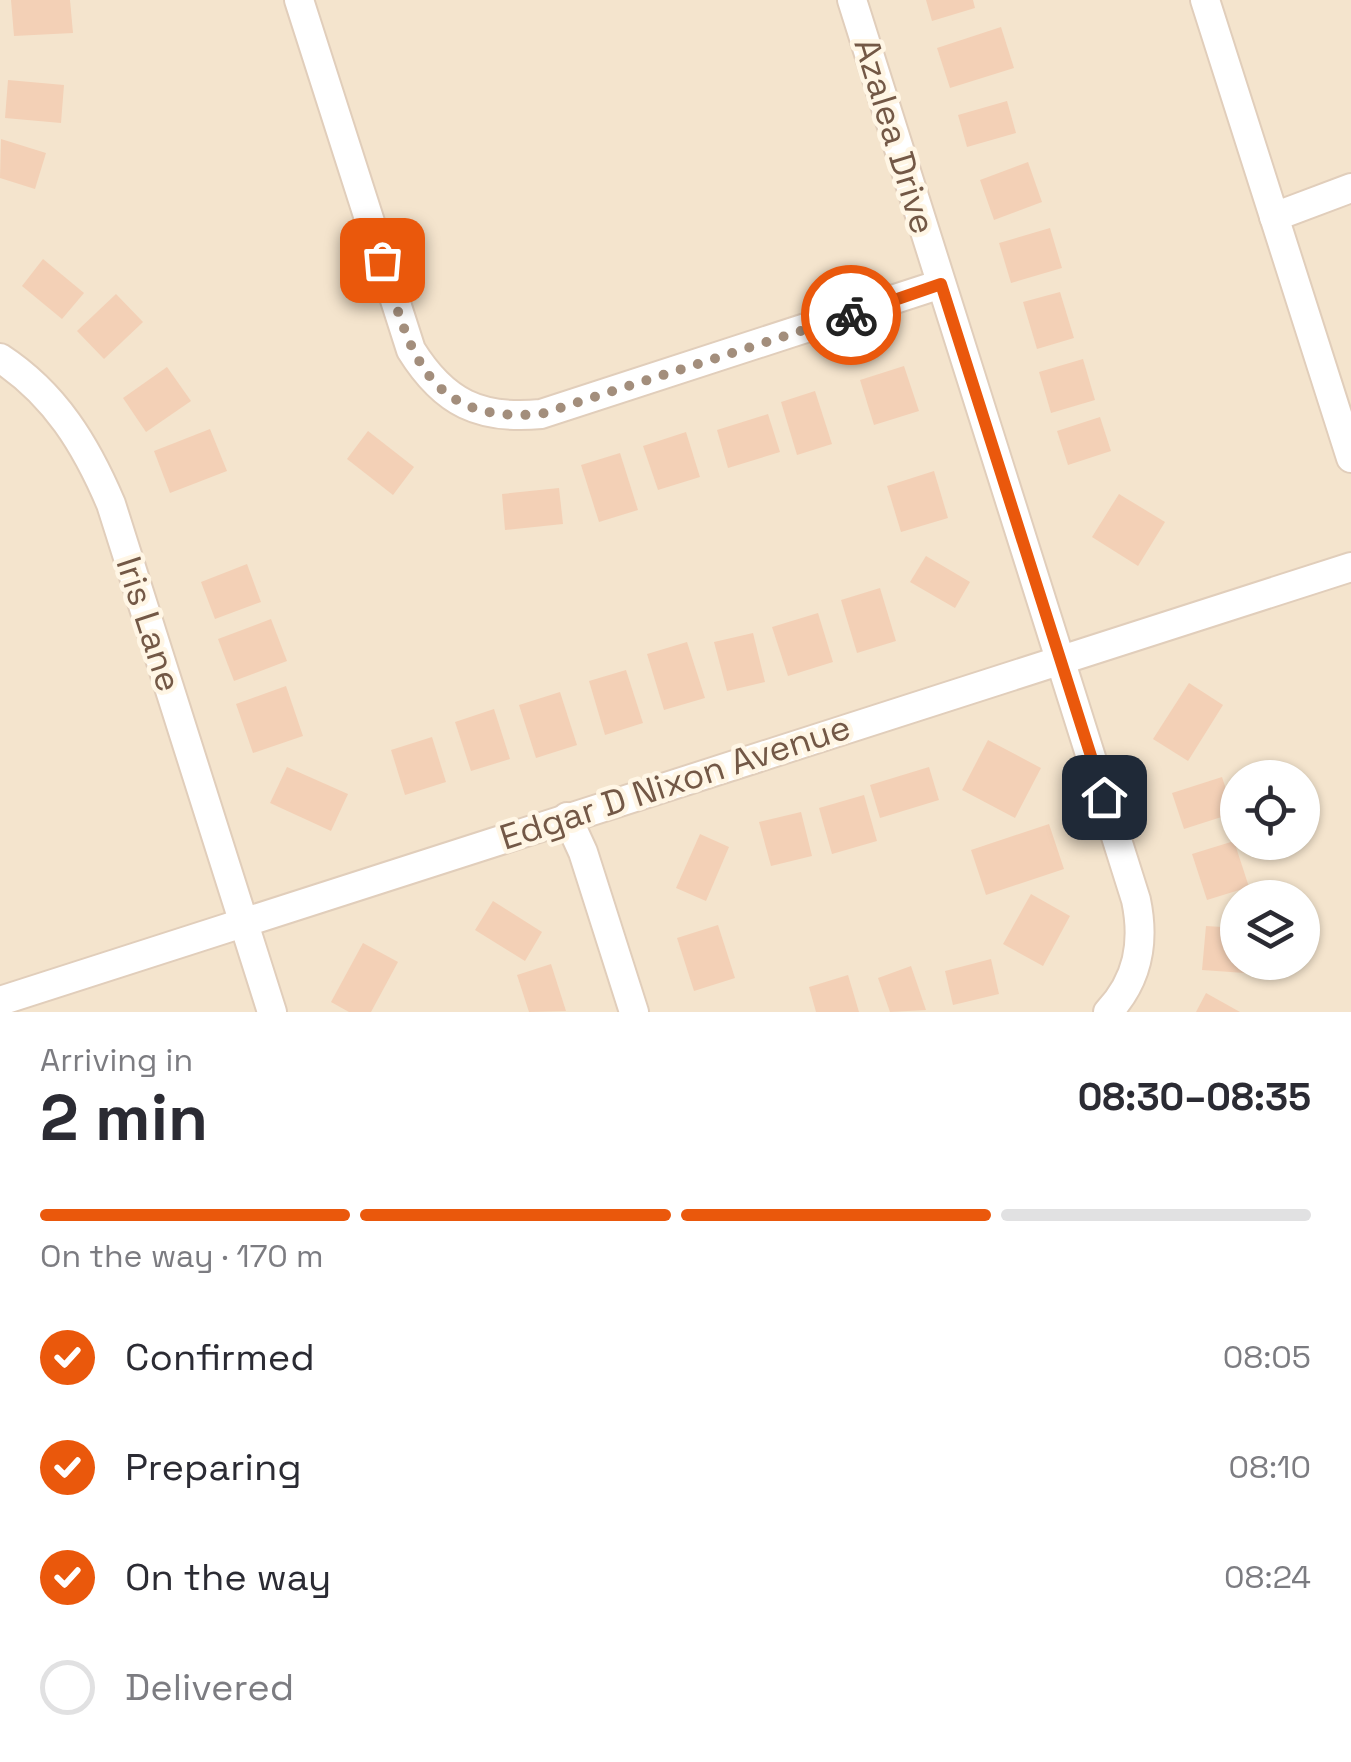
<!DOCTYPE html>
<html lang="en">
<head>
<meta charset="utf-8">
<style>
	:root { --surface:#fff; --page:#f7f7f7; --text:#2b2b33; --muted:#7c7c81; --line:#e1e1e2; --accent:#ea580c }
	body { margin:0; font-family:"Space Grotesk",sans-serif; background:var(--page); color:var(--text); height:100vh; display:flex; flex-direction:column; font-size:38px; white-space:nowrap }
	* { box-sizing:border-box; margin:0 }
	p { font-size:32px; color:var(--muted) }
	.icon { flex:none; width:55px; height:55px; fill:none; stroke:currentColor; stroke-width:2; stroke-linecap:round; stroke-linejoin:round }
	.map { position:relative; height:1012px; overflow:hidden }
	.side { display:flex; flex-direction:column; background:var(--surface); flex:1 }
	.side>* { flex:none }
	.controls { position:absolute; left:1220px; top:760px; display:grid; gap:20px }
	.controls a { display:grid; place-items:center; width:100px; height:100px; border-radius:50%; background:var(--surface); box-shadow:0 2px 8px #0004; font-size:50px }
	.pin { position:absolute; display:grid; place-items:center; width:85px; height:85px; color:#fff; margin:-42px; border-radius:20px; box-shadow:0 5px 15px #0006 }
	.courier { position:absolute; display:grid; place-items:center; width:100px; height:100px; margin:-50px; border:8px solid #ea580c; border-radius:50%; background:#fff; color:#222; box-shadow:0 2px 12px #0007 }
	.summary em { font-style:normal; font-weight:700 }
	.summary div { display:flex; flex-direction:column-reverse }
	.summary { display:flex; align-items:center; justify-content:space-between; height:170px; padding:0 40px }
	h1 { font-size:65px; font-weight:700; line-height:75px }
	.bar { display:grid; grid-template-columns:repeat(4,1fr); gap:15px 10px; align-content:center; height:120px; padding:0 40px }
	.bar i { height:12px; border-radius:8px; background:var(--line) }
	.bar .active { background:var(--accent) }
	.bar p { grid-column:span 4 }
	ol { padding:0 40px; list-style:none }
	li { display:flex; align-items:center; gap:30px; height:110px }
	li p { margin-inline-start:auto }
	li .icon { padding:10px; border-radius:50%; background:var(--accent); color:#fff; stroke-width:4 }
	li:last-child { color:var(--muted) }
	li i { width:55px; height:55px; border:5px solid var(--line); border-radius:50% }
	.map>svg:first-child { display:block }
	.residential { fill:#f4e4cd; fill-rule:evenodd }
	.building { fill:#f3d0b6 }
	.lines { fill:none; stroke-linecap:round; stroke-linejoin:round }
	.minor-casing { stroke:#e1cebb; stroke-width:32 }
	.minor { stroke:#fff; stroke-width:28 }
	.done { stroke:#a38e7c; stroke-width:10; stroke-dasharray:0 18 }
	.route { stroke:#ea580c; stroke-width:12 }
	.labels { text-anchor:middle; stroke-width:9; stroke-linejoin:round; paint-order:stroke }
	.street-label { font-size:35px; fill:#735846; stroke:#fff6e5 }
</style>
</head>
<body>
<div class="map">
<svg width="1351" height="1012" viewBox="0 0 1351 1012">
	<rect width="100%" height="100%" fill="#fdf2df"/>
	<path class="residential" d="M 0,0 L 1351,0 L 1351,1012 L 0,1012 ZM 1238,778 L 1302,778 L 1302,842 L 1238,842 ZM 1238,898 L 1302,898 L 1302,962 L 1238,962 Z"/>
	<g class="building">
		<polygon points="11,0 70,0 73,33 14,36"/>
		<polygon points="926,0 973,0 975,8 932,21"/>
		<polygon points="1001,27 1014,68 950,88 937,48"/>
		<polygon points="8,80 64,85 61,123 5,118"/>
		<polygon points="1007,101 1016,133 967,147 958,115"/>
		<polygon points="1,139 46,153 35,189 0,178"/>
		<polygon points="1028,162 1042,202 994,220 980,180"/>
		<polygon points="1050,228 1062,268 1011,283 999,243"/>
		<polygon points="43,259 84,293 62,319 22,286"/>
		<polygon points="1060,292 1074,338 1037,349 1023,302"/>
		<polygon points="116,294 143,322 104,359 77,331"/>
		<polygon points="1083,359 1095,400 1051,413 1039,372"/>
		<polygon points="904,366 919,411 874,425 860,380"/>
		<polygon points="167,367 191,401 146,432 123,398"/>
		<polygon points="815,391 832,444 797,455 781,402"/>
		<polygon points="768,414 780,452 728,468 717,430"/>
		<polygon points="1100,417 1111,451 1068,465 1057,431"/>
		<polygon points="210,429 227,471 170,493 154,451"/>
		<polygon points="368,431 414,467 393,495 347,459"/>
		<polygon points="686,432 700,477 658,490 643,446"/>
		<polygon points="620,453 638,510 599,522 581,465"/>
		<polygon points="934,471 948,518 901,532 887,486"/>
		<polygon points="559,488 563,524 505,530 502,494"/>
		<polygon points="1119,494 1165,522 1138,566 1092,537"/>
		<polygon points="926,556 970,582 955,608 910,582"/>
		<polygon points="247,564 261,602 215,619 201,582"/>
		<polygon points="880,588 896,641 857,653 841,600"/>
		<polygon points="818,613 833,662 788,676 772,627"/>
		<polygon points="271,619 287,661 234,681 218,639"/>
		<polygon points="753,633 765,682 727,691 714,642"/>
		<polygon points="687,642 705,698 664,710 647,654"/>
		<polygon points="626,670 643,723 605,735 589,681"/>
		<polygon points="1189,683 1223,705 1188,761 1153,739"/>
		<polygon points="286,686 303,736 253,753 236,704"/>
		<polygon points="560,692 577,745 536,758 519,705"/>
		<polygon points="494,709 510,759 471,771 455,722"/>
		<polygon points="432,737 446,782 405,795 391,750"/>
		<polygon points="988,740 1041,768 1015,818 962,790"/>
		<polygon points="287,767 348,794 331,831 270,803"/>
		<polygon points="929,767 939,800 880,818 870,785"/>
		<polygon points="1222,777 1234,813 1184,829 1172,793"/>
		<polygon points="864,795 877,841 832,854 819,808"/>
		<polygon points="801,812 812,856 771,866 759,822"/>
		<polygon points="1049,824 1064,869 986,895 971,850"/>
		<polygon points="700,834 729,847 706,901 676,888"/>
		<polygon points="1234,841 1249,887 1207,900 1192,854"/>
		<polygon points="1031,894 1070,916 1043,966 1003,944"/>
		<polygon points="493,901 542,932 525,961 475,930"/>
		<polygon points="718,925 735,978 694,991 677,938"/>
		<polygon points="1206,926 1238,928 1238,962 1260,962 1259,974 1202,970"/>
		<polygon points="363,943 398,962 371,1012 349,1012 331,1002"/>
		<polygon points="991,959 999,994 953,1005 945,971"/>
		<polygon points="551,964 566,1011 529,1012 517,975"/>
		<polygon points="911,966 926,1010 890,1012 878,978"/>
		<polygon points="848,975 859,1012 816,1012 809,987"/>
		<polygon points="1206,993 1240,1012 1196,1012"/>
	</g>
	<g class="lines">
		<g class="minor-casing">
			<g id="minor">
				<path d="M 299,0 L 411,350 C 444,403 480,420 541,414 L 941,284"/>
				<path d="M 852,0 L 1136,900 C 1145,943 1138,980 1108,1012"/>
				<polyline points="1205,0 1351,458"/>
				<polyline points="1274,217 1351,188"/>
				<path d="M 0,358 C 55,394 86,445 111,504 L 272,1012"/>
				<polyline points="567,817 583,852 634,1012"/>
				<polyline points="0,1001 1351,567"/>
			</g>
		</g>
		<use href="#minor" class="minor"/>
	</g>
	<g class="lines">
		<path class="done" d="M 382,260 C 410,351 425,424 541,414 L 851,315"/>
		<polyline class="route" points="851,315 941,284 1104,797"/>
	</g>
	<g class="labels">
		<g class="street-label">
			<text transform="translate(895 136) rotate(73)" y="12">Azalea Drive</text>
			<text transform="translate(149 624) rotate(72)" y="12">Iris Lane</text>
			<text transform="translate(675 782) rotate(-18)" y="12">Edgar D Nixon Avenue</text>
		</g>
	</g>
</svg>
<div class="controls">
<a><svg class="icon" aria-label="locate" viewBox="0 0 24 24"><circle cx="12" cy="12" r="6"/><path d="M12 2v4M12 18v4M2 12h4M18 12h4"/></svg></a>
<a><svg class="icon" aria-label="layers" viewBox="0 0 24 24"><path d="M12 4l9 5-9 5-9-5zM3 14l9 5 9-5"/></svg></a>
</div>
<div class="pin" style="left:382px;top:260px;background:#ea580c"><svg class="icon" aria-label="bag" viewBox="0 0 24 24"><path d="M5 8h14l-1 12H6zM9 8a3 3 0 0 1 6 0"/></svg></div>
<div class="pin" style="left:1104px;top:797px;background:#1f2937"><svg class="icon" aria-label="home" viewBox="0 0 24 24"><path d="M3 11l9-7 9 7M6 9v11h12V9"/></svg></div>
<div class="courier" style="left:851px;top:315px"><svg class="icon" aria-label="bike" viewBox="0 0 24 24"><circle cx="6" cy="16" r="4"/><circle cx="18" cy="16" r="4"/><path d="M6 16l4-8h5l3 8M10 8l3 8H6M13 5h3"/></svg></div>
</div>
<section class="side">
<div class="summary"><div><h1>2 min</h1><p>Arriving in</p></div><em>08:30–08:35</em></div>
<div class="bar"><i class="active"></i><i class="active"></i><i class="active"></i><i></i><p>On the way · 170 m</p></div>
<ol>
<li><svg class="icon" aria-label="check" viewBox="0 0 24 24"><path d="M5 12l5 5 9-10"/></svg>Confirmed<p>08:05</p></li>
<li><svg class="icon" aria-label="check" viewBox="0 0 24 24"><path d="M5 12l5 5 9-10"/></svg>Preparing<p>08:10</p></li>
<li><svg class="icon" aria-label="check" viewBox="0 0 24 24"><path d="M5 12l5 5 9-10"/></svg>On the way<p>08:24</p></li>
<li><i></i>Delivered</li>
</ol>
</section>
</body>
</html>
